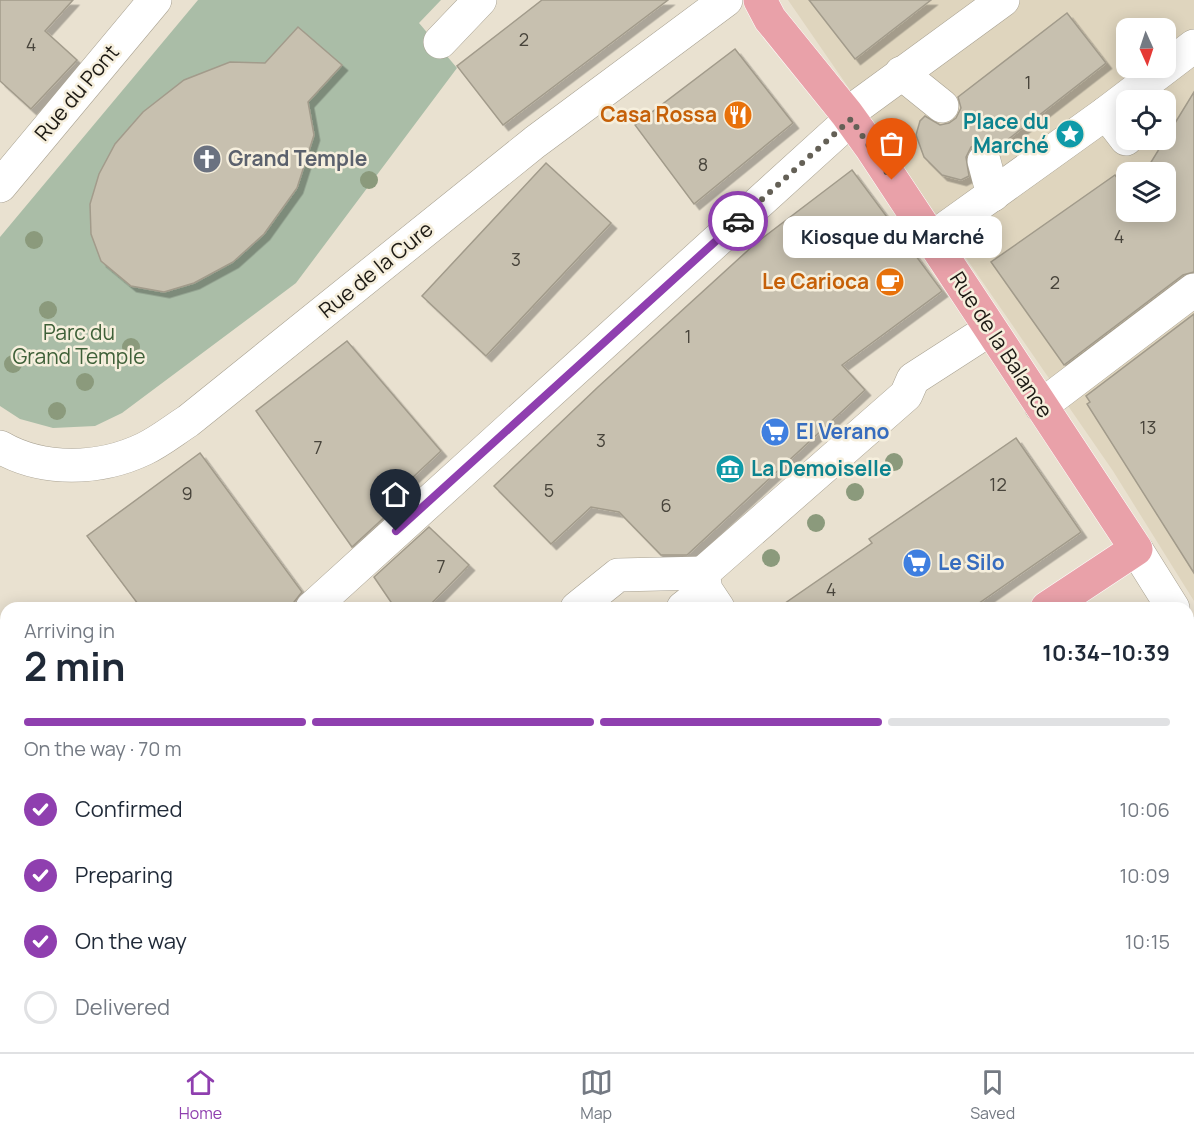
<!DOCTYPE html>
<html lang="en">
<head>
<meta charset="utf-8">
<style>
	:root { --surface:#fff; --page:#f6f6f7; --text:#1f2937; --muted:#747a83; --line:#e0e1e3; --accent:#8f3faf }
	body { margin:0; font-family:Manrope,sans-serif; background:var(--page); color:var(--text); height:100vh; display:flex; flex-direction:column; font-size:22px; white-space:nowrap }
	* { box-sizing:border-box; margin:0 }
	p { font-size:20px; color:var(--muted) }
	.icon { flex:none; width:33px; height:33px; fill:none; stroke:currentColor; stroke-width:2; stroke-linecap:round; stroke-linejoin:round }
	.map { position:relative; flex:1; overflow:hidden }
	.panel { position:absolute; left:0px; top:602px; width:1194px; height:452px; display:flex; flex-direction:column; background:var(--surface); border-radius:18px 18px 0 0; box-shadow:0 3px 15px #0003 }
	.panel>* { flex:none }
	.needle { width:39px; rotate:177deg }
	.fabs { position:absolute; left:1116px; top:18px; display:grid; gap:12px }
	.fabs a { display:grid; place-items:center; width:60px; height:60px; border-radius:12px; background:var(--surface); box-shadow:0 3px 15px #0003; font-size:30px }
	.pin { position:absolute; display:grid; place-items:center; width:51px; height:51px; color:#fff; margin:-62px -26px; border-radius:50% 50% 50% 0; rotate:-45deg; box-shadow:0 0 6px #0007 }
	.pin .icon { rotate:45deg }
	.courier { position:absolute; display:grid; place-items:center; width:60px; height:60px; margin:-30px; border:4px solid #8f3faf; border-radius:50%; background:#fff; color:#222; box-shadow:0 2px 8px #0007 }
	.bubble { position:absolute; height:42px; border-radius:12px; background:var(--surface); box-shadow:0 3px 15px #0003; font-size:20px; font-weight:700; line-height:42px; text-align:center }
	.summary em { font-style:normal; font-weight:700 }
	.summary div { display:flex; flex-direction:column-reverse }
	.summary { display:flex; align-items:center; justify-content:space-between; height:102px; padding:0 24px }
	h1 { font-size:39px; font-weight:700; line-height:45px }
	.bar { display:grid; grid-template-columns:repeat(4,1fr); gap:9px 6px; align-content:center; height:72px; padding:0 24px }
	.bar i { height:8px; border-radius:4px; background:var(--line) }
	.bar .on { background:var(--accent) }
	.bar p { grid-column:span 4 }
	ol { padding:0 24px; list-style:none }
	li { display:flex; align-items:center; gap:18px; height:66px }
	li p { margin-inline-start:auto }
	li .icon { padding:6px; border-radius:50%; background:var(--accent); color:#fff; stroke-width:4 }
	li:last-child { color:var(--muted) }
	li i { width:33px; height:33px; border:3px solid var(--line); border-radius:50% }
	.tab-bar { display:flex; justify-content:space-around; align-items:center; height:84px; border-top:2px solid var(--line); background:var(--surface); font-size:16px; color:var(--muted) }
	.tab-bar a { display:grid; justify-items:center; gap:3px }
	.tab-bar .on { color:var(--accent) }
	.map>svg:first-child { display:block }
	.built { fill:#dfd5be; fill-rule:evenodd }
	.green { fill:#aabda7; fill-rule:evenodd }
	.building { fill:#c7c0af; stroke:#a29b8b; stroke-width:1.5; filter:url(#shadow) }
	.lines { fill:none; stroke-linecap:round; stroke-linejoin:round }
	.street-casing { stroke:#a8a191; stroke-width:34 }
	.secondary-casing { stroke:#a8a191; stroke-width:34 }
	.primary-casing { stroke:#fff; stroke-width:34 }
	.street { stroke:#fff; stroke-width:33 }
	.secondary { stroke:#fff; stroke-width:33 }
	.primary { stroke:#e9a1a9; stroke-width:33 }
	.tree { fill:#8b9a7c }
	.done { stroke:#646056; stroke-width:6; stroke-dasharray:0 10.8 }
	.route { stroke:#8f3faf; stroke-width:8 }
	.labels { text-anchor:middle; stroke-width:5; stroke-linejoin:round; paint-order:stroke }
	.number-label { font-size:18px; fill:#48443b }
	.street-label { font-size:21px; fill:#1d1a14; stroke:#f6efdd }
	.food-label { font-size:21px; font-weight:bold; fill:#c56008; stroke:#f6efdd; text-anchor:end }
	.culture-label { font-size:21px; font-weight:bold; fill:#0d838f; stroke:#f6efdd; text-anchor:end }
	.worship-label { font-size:21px; font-weight:bold; fill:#5b616d; stroke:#f6efdd; text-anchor:start }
	.park-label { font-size:21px; fill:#3e6038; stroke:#f6efdd }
	.shop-label { font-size:21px; font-weight:bold; fill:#366cbe; stroke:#f6efdd; text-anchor:start }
</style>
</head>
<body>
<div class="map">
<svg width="1194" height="1052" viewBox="0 0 1194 1052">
	<defs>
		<filter id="shadow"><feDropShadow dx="5.5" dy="5.5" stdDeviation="0" flood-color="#0004"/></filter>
	</defs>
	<rect width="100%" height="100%" fill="#e9e1d0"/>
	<path class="built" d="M 788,0 L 1194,0 L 1194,601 L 1113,471 ZM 1126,28 L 1166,28 L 1166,68 L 1126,68 ZM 1126,100 L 1166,100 L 1166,140 L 1126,140 ZM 1126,172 L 1166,172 L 1166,212 L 1126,212 Z"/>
	<path class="green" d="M 198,0 L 441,0 L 419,23 L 457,68 L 296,283 L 122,413 L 95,426 L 53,428 L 20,419 L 0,406 L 0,237 ZM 298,27 L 341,65 L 308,102 L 314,135 L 297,188 L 264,234 L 233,262 L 194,283 L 164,292 L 131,286 L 101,261 L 91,234 L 90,204 L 99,174 L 115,144 L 143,112 L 184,80 L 230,62 L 265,63 Z"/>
	<g class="building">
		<polygon points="0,0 73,0 45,31 77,60 31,109 0,81"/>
		<polygon points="542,0 668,0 503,125 457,66"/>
		<polygon points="809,0 931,0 855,59"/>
		<polygon points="1067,13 1106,63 997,148 988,143 980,143 971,147 966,157 969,176 961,180 942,175 924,157 916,135 920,121 925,116 940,125 949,123 956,118 961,108 958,97"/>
		<polygon points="298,27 342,65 308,102 314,135 297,188 264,234 233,262 194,283 164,292 131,286 101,261 91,234 90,204 99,174 115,144 143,112 184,80 230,62 265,63"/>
		<polygon points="735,49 793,123 694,204 635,125"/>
		<polygon points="1194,92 1194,272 1183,275 1064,365 991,262 1115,175 1126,190 1126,212 1166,212 1166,172 1145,172"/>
		<polygon points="546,163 611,223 486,356 422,296"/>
		<polygon points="852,170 942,291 842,365 865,390 687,555 661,555 619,512 591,507 551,544 494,486 598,387 756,243"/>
		<polygon points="1194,314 1194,573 1087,404 1090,402 1086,396"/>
		<polygon points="347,341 441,451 395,494 402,501 352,547 256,411"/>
		<polygon points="1016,438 1081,532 972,608 778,608 872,543 869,539"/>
		<polygon points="200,453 302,592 294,602 294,608 141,608 87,536"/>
		<polygon points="429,527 469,565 427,608 395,608 374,577"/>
	</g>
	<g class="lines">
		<g class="street-casing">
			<g id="street">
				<polyline points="440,42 480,0"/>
				<polyline points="901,73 942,106"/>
				<polyline points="1106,113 1126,139"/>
				<polyline points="847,114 1003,0"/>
				<polyline points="984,161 993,195"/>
				<polyline points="0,186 155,0"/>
				<polyline points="932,238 1106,113 1194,46"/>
				<polyline points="1041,406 1194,290"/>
				<path d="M 0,447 C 43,472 100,470 144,449 C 159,442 174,430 188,421 L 535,142 L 726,0"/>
				<polyline points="312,608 851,119"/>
				<polyline points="577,608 618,575 703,573"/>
				<polyline points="683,608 706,590"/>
				<polyline points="718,608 706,590 703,573 906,395 913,379 975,339"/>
				<polyline points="0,890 6,885"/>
				<polyline points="1188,933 1194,927"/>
				<polyline points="311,1047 316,1052"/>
				<polyline points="1062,1052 1067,1047"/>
			</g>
		</g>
		<g class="secondary-casing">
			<g id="secondary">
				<polyline points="1136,549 1173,608"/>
				<polyline points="1188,632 1194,641"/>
			</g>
		</g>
		<g class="primary-casing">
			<g id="primary">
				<polyline points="760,0 770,19 847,114 870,146 1136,549 1047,608"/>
				<polyline points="478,1052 483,1047"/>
			</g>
		</g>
		<use href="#street" class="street"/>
		<use href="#secondary" class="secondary"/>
		<use href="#primary" class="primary"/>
	</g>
	<g class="tree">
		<circle cx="369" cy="180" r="9"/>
		<circle cx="34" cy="240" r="9"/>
		<circle cx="48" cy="310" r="9"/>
		<circle cx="131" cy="347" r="9"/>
		<circle cx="13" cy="364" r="9"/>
		<circle cx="85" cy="382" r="9"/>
		<circle cx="57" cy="411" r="9"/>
		<circle cx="894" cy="462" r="9"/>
		<circle cx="855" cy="492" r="9"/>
		<circle cx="816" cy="523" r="9"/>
		<circle cx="771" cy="558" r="9"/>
	</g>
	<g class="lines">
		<polyline class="done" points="738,221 851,119 892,180"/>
		<polyline class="route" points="396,531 738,221"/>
	</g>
	<defs>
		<g id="restaurant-disc" transform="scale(1.5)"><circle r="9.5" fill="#e8710a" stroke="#f6efdd"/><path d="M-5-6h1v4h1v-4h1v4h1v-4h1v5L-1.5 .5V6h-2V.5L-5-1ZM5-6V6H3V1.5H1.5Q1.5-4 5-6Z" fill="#fff"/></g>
		<g id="sight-disc" transform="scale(1.5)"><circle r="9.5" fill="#0f9aa8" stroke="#f6efdd"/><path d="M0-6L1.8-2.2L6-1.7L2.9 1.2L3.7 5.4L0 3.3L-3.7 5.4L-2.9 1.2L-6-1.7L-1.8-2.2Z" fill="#fff"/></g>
		<g id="church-disc" transform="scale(1.5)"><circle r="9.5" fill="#6b7280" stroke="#f6efdd"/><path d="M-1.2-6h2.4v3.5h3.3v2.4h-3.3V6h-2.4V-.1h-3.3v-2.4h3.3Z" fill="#fff"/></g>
		<g id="cafe-disc" transform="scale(1.5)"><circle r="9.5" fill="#e8710a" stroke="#f6efdd"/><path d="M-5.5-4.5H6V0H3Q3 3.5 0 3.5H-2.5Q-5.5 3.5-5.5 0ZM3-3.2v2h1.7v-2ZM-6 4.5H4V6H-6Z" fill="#fff"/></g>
		<g id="supermarket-disc" transform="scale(1.5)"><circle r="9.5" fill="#3f7fe0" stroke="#f6efdd"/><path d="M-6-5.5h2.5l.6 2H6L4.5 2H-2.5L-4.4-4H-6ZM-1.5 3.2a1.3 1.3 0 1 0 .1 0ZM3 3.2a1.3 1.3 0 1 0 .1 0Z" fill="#fff"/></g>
		<g id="museum-disc" transform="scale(1.5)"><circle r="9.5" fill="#0f9aa8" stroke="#f6efdd"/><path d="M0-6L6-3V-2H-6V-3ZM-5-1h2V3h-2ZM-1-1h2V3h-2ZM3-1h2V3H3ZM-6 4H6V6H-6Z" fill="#fff"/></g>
	</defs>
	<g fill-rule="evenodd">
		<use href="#restaurant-disc" x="738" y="115"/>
		<use href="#sight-disc" x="1070" y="134"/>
		<use href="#church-disc" x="207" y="159"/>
		<use href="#cafe-disc" x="890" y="282"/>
		<use href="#supermarket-disc" x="775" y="432"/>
		<use href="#museum-disc" x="730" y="469"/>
		<use href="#supermarket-disc" x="917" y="563"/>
	</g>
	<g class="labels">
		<g class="number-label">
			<text x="524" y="46">2</text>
			<text x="31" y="51">4</text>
			<text x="1028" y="89">1</text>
			<text x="703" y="171">8</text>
			<text x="1119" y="243">4</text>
			<text x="516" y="266">3</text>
			<text x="1055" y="289">2</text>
			<text x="688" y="343">1</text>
			<text x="1148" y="434">13</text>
			<text x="601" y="447">3</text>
			<text x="318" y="454">7</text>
			<text x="998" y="491">12</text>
			<text x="549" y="497">5</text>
			<text x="187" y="500">9</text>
			<text x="666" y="512">6</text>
			<text x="441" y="573">7</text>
			<text x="831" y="596">4</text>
		</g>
		<g class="street-label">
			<text transform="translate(77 93) rotate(-50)" y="7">Rue du Pont</text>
			<text transform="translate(376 270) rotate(-39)" y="7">Rue de la Cure</text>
			<text transform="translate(1001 345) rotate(57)" y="7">Rue de la Balance</text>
		</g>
		<g class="food-label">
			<text x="717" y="122">Casa Rossa</text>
			<text x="869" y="289">Le Carioca</text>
		</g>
		<g class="culture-label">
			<text x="1049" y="129">Place du<tspan x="1049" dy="24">Marché</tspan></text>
			<text x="751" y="476" text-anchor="start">La Demoiselle</text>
		</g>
		<g class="worship-label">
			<text x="228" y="166">Grand Temple</text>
		</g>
		<g class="park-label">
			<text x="79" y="340">Parc du<tspan x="79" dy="24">Grand Temple</tspan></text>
		</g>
		<g class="shop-label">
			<text x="796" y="439">El Verano</text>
			<text x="938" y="570">Le Silo</text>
		</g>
	</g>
</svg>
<div class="fabs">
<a><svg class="needle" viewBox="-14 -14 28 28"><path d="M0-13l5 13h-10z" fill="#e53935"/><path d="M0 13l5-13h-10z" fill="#747a83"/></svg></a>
<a><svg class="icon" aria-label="locate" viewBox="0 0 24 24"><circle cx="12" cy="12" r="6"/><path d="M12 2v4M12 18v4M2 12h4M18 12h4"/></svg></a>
<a><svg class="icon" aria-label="layers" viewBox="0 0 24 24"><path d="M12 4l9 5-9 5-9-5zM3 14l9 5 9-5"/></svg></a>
</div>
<div class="pin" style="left:892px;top:180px;background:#ea580c"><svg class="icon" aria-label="bag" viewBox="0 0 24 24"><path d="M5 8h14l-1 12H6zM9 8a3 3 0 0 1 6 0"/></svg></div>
<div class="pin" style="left:396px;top:531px;background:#1f2937"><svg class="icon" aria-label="home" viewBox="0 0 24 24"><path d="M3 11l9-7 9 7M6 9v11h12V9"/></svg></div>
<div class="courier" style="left:738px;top:221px"><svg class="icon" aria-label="car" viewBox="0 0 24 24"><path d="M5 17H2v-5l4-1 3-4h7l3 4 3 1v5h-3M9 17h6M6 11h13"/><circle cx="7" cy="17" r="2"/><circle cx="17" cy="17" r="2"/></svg></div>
<div class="bubble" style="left:783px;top:216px;width:219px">Kiosque du Marché</div>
<section class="panel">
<div class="summary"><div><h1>2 min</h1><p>Arriving in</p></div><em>10:34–10:39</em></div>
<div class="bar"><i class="on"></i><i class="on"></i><i class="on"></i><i></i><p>On the way · 70 m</p></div>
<ol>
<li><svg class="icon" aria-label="check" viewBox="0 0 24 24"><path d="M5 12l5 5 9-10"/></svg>Confirmed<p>10:06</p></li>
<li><svg class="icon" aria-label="check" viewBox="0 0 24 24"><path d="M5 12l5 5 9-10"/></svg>Preparing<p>10:09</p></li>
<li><svg class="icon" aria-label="check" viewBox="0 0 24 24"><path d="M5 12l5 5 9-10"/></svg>On the way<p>10:15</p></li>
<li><i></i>Delivered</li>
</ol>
</section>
</div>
<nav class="tab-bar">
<a class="on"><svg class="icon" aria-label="home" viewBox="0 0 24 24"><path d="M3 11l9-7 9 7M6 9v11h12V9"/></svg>Home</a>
<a><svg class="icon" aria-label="map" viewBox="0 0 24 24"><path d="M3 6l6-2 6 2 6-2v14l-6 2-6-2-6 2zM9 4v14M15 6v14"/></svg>Map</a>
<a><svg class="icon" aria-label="saved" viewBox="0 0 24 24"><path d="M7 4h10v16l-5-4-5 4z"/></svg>Saved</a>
</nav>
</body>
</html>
